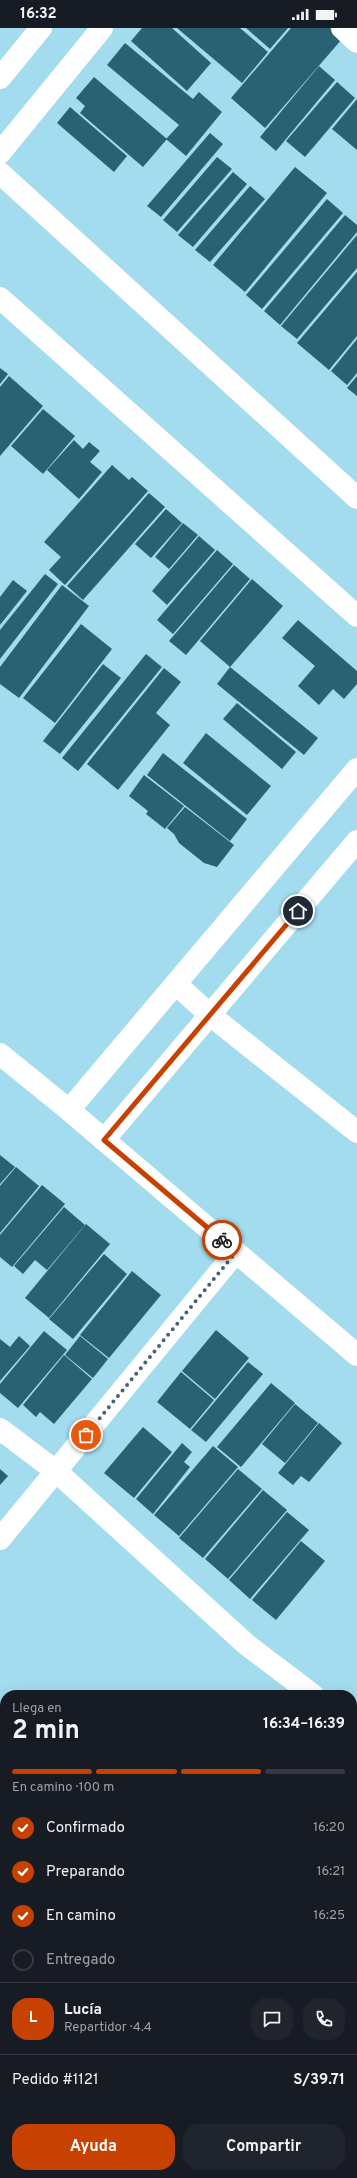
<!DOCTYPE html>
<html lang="es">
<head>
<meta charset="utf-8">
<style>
	:root { --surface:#171b24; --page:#20242c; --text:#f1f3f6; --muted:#9ea1a6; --line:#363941; --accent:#c74102 }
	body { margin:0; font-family:Overpass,sans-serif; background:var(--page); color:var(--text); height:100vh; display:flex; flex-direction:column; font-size:15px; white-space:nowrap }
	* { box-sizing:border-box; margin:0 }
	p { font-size:13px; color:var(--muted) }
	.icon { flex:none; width:22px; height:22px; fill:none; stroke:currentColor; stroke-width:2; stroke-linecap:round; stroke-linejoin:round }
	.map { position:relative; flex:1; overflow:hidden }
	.side { position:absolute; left:0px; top:1662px; width:357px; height:488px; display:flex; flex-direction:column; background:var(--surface); border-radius:16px 16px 0 0; box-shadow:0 4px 16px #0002 }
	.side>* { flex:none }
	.pin { position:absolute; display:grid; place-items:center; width:34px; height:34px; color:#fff; margin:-17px; border:2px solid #fff; border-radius:50%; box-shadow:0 1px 4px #0007 }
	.courier { position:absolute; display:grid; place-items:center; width:40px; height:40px; margin:-20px; border:3px solid #c74102; border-radius:50%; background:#fff; color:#222; box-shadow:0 1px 5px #0007 }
	.head em { font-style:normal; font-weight:700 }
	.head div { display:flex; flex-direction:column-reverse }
	.head { display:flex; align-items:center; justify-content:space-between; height:68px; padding:0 12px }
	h1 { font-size:26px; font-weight:700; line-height:30px }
	.bar { display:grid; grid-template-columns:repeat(4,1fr); gap:6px 4px; align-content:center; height:48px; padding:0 12px }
	.bar i { height:5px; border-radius:3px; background:var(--line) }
	.bar .selected { background:var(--accent) }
	.bar p { grid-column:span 4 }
	.line { display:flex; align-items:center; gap:10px; padding:0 12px; border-top:1px solid var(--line) }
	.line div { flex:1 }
	.round { display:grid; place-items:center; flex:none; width:42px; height:42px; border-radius:16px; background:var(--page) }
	ol { padding:0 12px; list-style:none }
	li { display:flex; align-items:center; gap:12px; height:44px }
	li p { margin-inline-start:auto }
	li .icon { padding:4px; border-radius:50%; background:var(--accent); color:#fff; stroke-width:4 }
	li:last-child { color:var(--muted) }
	li i { width:22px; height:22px; border:2px solid var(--line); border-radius:50% }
	.action { display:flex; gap:8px; margin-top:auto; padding:8px 12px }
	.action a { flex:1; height:46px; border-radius:16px; background:var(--accent); color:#fff; font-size:16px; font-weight:700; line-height:46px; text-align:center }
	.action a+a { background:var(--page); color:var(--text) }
	.status { display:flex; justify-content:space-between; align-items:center; height:28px; padding:0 20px; background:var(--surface); direction:ltr }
	.status svg { height:11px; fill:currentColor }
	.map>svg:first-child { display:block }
	.building { fill:#296272 }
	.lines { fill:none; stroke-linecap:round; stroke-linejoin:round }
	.minor { stroke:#fff; stroke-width:22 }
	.tertiary { stroke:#fff; stroke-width:22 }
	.done { stroke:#436671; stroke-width:4; stroke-dasharray:0 7.2 }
	.route { stroke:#c74102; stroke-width:5 }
</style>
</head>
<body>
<div class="status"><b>16:32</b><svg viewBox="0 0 49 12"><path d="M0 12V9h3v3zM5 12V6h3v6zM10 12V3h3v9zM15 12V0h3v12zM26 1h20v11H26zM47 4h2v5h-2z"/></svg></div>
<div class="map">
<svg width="357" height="2150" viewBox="0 0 357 2150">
	<rect width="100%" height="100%" fill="#a3dcee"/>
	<g class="building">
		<polygon points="142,0 172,0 211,35 187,63 131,13"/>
		<polygon points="177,0 240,0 268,24 242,55"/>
		<polygon points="246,0 288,0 270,21"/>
		<polygon points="291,0 330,0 342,11 265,100 231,70"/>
		<polygon points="125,15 193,71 199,64 222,84 186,128 166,111 179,97 107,37"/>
		<polygon points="319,38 335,52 276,123 260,109"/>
		<polygon points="94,49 167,111 143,139 80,85 85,78 76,70"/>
		<polygon points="337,54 355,70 305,129 286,113"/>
		<polygon points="357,71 357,122 332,101"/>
		<polygon points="70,79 127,128 114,144 57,95"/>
		<polygon points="210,105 223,116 161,189 147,178"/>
		<polygon points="217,129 232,141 177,204 163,192"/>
		<polygon points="295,139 327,165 245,264 213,237"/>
		<polygon points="233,144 247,156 193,219 178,207"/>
		<polygon points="250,158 265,171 210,234 195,222"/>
		<polygon points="327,171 343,185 262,281 246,267"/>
		<polygon points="345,187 357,197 357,204 280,297 264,283"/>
		<polygon points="357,207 357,240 297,311 281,298"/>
		<polygon points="357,244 357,308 329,342 297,315"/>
		<polygon points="357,311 357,345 347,357 331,343"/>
		<polygon points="0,340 8,346 0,356"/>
		<polygon points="9,348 43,378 0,428 0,359"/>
		<polygon points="357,348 357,368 347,360"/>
		<polygon points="43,381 75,408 43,446 11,418"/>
		<polygon points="74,412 83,421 89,414 100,423 90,434 102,444 79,471 47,442"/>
		<polygon points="112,437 129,452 132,449 148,463 65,557 49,542 61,529 44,514"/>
		<polygon points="149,465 165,479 83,572 67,558"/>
		<polygon points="166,481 182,495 151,530 135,516"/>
		<polygon points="183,495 198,507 169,541 155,529"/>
		<polygon points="199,508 215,522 167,577 152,563"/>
		<polygon points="217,522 233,536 173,606 157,592"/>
		<polygon points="234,537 250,551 186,627 169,613"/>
		<polygon points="45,546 58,556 0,631 0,602"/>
		<polygon points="252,551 283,578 230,639 200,613"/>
		<polygon points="13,552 27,563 0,597 0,569"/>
		<polygon points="62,557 89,578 19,670 0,656 0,639"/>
		<polygon points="298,592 357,643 357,656 344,671 333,661 319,677 298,658 315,638 282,610"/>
		<polygon points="81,596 112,621 55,695 23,670"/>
		<polygon points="146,626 162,639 78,743 62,730"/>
		<polygon points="103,636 121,650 60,726 43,713"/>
		<polygon points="230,639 318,710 304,727 217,656"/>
		<polygon points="164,640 181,654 156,685 170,697 118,762 87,736"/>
		<polygon points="237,675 296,724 282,741 223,691"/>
		<polygon points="206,705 271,758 247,787 183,735"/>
		<polygon points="163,725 247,791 230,813 147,747"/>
		<polygon points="144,747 184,778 165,801 146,786 148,783 129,768"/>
		<polygon points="185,779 234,817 217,839 204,835 179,815 174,806 167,800"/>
		<polygon points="0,1127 15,1139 0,1156"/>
		<polygon points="16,1139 39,1158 0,1205 0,1158"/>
		<polygon points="42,1157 65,1176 12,1239 0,1229 0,1207"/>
		<polygon points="64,1179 85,1197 47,1242 35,1232 23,1246 14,1238"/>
		<polygon points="86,1196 110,1216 49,1290 25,1270"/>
		<polygon points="104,1226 127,1246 73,1311 49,1291"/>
		<polygon points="132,1243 161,1267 109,1330 80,1307"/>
		<polygon points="216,1302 249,1330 215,1371 182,1343"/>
		<polygon points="44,1303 67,1322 18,1380 0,1365 0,1356"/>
		<polygon points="19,1308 30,1318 0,1353 0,1311 10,1319"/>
		<polygon points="80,1308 108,1331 93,1350 65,1327"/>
		<polygon points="64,1327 92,1351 54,1396 40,1384 36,1389 23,1377"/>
		<polygon points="248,1334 263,1346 206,1414 191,1402"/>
		<polygon points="181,1344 214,1372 190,1401 157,1374"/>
		<polygon points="271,1355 295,1375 241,1439 217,1419"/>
		<polygon points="295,1376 318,1395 285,1435 262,1416"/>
		<polygon points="319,1395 342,1415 309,1454 301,1448 293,1457 278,1445"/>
		<polygon points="143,1399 172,1424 134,1470 104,1445"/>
		<polygon points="182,1415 192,1424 184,1434 190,1439 153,1486 136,1471"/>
		<polygon points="213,1418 238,1439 179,1508 154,1487"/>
		<polygon points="0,1441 8,1448 0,1457"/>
		<polygon points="238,1441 262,1461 203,1530 179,1510"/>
		<polygon points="263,1462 287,1482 228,1551 205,1531"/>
		<polygon points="287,1484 309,1502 250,1571 229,1552"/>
		<polygon points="301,1513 325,1533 276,1592 252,1572"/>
	</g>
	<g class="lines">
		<g class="minor">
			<polyline points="342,0 357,14"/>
			<polyline points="0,50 41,0"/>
			<polyline points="0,125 102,0"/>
			<polyline points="0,145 357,470"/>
			<polyline points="0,270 357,588"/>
			<polyline points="176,956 210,987 357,1104"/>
			<polyline points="69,1082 357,741"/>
			<polyline points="104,1112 357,813"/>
			<polyline points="0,1401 57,1444 247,1617 313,1667"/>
			<polyline points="0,1511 236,1224"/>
			<polyline points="352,1696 357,1700"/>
		</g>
		<g class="tertiary">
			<polyline points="0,1026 69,1082 357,1327"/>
			<polyline points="352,1750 357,1744"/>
			<polyline points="352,1844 357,1838"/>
			<polyline points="18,2150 22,2145"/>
			<polyline points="94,2150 98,2145"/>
		</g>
	</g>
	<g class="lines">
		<polyline class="done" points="86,1407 236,1224 222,1212"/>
		<polyline class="route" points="222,1212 104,1112 298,883"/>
	</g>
</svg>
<div class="pin" style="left:86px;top:1407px;background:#ea580c"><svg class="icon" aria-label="bag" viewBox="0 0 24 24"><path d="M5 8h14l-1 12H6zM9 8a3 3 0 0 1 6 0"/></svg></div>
<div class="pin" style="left:298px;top:883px;background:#1f2937"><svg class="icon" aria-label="home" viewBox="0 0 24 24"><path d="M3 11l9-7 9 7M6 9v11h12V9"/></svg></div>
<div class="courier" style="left:222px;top:1212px"><svg class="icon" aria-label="bike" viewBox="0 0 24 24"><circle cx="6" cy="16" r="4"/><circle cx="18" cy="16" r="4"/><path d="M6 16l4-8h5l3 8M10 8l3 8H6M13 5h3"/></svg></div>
<section class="side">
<div class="head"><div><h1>2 min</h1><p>Llega en</p></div><em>16:34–16:39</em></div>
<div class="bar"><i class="selected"></i><i class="selected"></i><i class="selected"></i><i></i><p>En camino · 100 m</p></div>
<ol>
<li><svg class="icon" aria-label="check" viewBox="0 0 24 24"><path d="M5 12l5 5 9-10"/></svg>Confirmado<p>16:20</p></li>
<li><svg class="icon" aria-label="check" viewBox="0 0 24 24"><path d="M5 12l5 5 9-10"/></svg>Preparando<p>16:21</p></li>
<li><svg class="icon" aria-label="check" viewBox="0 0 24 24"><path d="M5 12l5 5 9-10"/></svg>En camino<p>16:25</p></li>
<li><i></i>Entregado</li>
</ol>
<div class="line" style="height:72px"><b class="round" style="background:var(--accent);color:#fff">L</b><div><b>Lucía</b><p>Repartidor · 4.4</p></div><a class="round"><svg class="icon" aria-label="chat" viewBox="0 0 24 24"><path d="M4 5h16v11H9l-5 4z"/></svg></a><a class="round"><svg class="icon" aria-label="phone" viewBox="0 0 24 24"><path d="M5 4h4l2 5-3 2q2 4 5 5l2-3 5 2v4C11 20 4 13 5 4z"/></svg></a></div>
<div class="line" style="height:52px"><div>Pedido #1121</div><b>S/39.71</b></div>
<div class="action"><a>Ayuda</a><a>Compartir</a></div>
</section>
</div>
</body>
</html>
